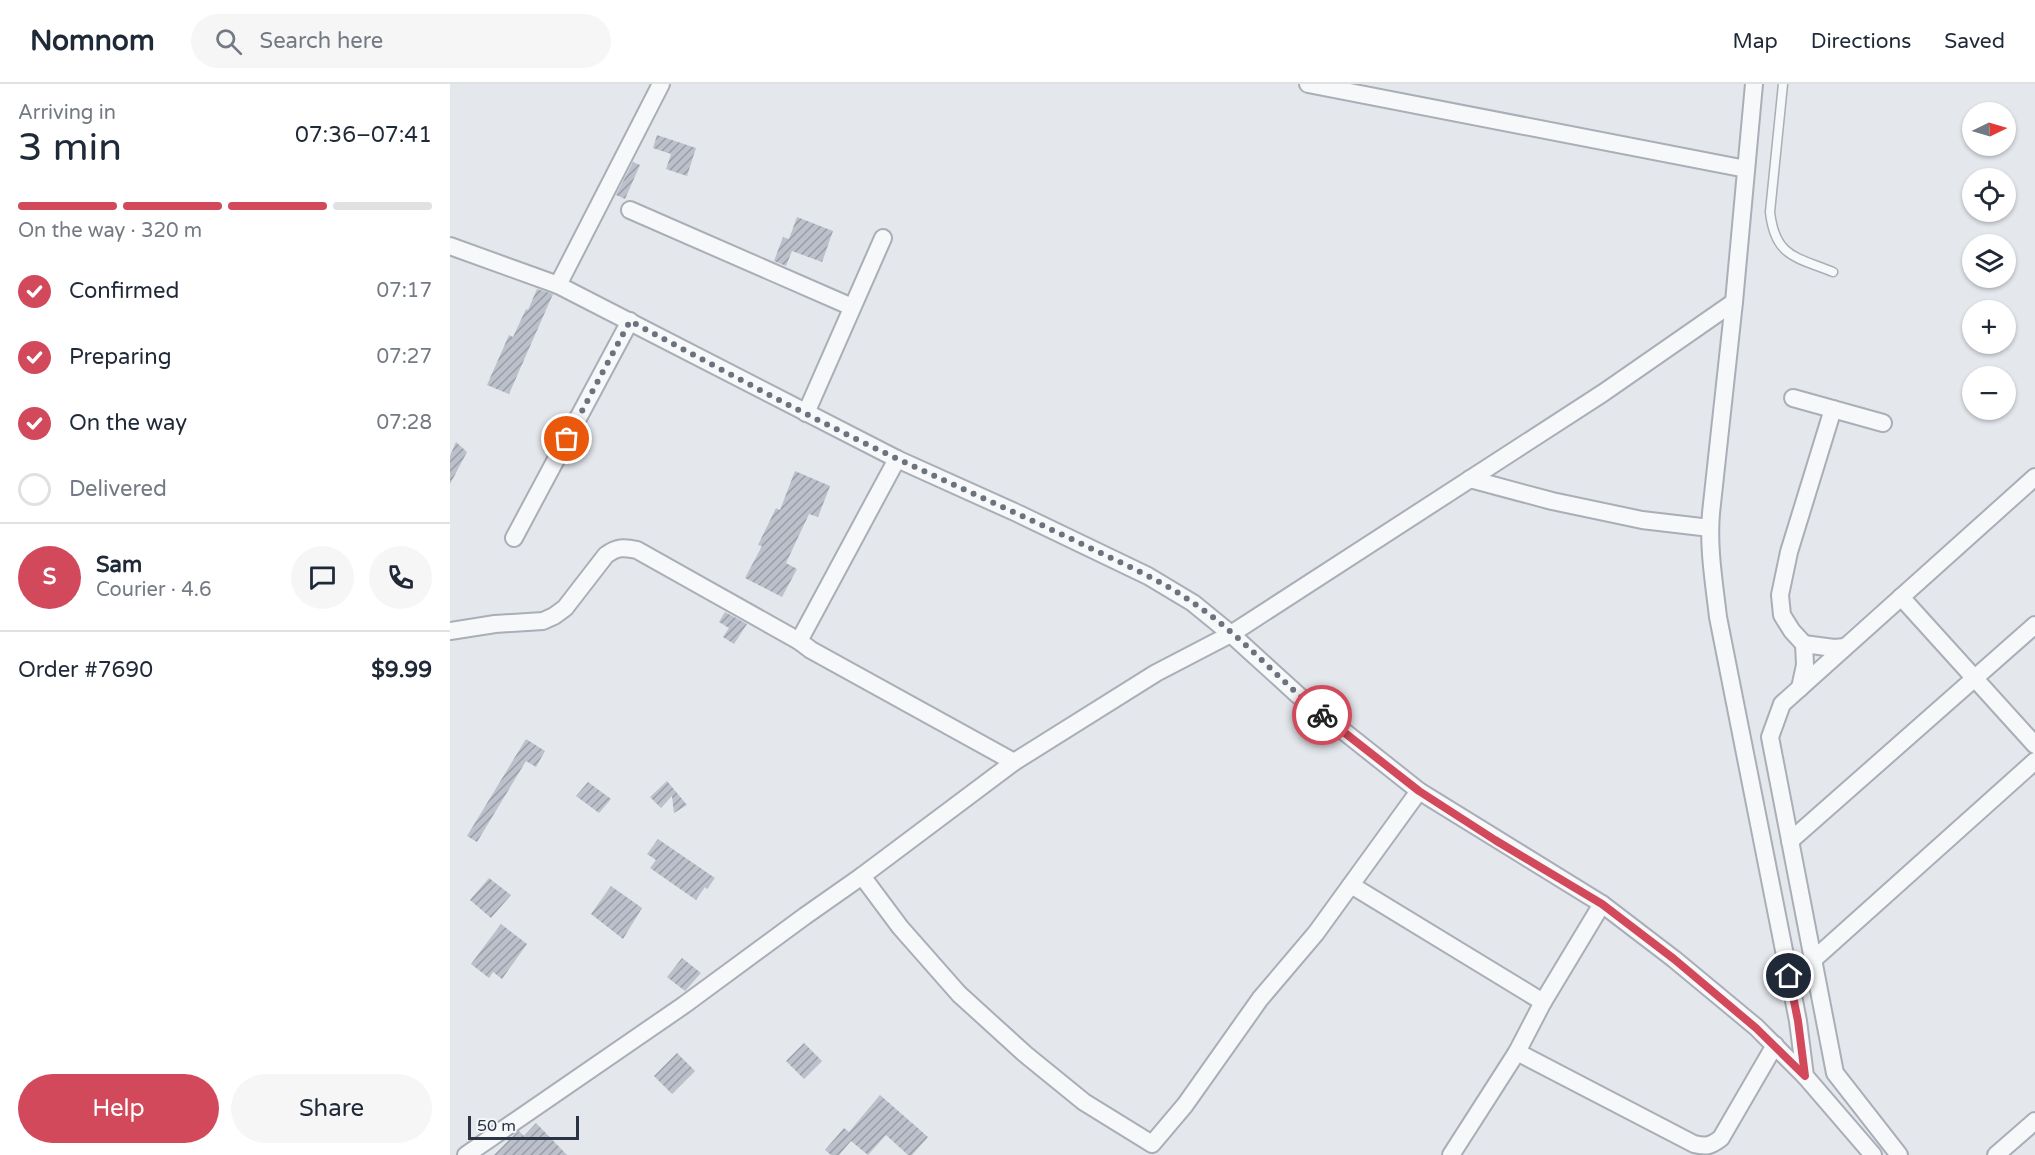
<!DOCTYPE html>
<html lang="en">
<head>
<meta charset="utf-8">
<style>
	:root { --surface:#fff; --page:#f6f6f7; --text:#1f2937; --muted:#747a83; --line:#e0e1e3; --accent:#d1495b }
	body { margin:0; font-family:"Varela Round",sans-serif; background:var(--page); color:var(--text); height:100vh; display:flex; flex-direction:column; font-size:22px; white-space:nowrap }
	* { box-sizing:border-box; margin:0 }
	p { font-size:20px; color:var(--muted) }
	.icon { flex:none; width:33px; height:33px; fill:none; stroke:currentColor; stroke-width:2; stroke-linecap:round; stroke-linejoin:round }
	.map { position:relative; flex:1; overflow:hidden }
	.drawer { display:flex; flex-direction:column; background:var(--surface); width:450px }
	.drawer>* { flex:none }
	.needle { width:39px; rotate:85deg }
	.controls { position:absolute; left:1512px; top:18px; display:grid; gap:12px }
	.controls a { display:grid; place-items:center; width:54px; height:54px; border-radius:50%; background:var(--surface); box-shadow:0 2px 4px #0004; font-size:30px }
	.scale { position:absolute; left:18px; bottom:15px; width:111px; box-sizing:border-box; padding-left:6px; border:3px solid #2b3445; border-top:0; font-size:16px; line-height:21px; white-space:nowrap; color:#2b3445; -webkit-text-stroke:4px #f4f6f9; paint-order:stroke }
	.pin { position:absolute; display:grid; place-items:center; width:51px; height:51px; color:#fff; margin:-26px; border:3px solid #fff; border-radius:50%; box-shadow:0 2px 6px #0007 }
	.courier { position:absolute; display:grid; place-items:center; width:60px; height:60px; margin:-30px; border:4px solid #d1495b; border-radius:50%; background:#fff; color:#222; box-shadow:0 2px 8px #0007 }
	.headline em { font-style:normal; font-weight:600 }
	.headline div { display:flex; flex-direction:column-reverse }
	.headline { display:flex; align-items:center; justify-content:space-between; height:102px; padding:0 18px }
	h1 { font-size:39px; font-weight:600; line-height:45px }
	.bar { display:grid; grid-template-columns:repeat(4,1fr); gap:9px 6px; align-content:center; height:72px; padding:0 18px }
	.bar i { height:8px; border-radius:4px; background:var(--line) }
	.bar .current { background:var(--accent) }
	.bar p { grid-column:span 4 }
	.line { display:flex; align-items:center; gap:15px; padding:0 18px; border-top:2px solid var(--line) }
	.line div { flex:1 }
	.round { display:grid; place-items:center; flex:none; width:63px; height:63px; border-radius:32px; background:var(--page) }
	ol { padding:0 18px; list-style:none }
	li { display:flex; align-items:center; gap:18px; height:66px }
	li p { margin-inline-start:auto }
	li .icon { padding:6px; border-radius:50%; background:var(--accent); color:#fff; stroke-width:4 }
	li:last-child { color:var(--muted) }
	li i { width:33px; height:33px; border:3px solid var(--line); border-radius:50% }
	.primary-button { display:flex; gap:12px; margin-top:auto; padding:12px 18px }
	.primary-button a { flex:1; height:69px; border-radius:36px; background:var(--accent); color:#fff; font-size:24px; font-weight:600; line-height:69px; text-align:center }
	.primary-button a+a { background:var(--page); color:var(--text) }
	header { display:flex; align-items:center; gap:36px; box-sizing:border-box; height:84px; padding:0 30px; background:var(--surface); border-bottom:2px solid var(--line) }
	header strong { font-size:28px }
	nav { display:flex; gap:33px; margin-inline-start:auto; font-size:21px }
	.search { width:420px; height:54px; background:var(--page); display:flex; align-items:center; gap:15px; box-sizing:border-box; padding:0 21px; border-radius:33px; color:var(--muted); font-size:22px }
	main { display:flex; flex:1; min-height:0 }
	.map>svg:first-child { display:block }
	.building { fill:url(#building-hatch) }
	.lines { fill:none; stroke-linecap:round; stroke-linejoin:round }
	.lane-casing { stroke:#a9aeb7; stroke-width:11 }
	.street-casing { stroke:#a9aeb7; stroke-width:20 }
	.lane { stroke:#f7f8fa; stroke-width:8 }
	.street { stroke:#f7f8fa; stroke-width:16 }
	.done { stroke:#6c737f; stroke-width:6; stroke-dasharray:0 10.8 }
	.route { stroke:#d1495b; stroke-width:8 }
</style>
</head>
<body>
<header>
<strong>Nomnom</strong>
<div class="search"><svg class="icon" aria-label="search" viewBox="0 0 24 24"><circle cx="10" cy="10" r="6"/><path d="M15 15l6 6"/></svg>Search here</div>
<nav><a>Map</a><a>Directions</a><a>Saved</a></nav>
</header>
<main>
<section class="drawer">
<div class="headline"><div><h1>3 min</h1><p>Arriving in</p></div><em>07:36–07:41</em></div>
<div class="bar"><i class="current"></i><i class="current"></i><i class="current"></i><i></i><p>On the way · 320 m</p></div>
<ol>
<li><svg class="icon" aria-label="check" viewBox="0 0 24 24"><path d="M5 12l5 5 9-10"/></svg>Confirmed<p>07:17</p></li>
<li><svg class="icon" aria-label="check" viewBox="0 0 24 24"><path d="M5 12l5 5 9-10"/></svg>Preparing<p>07:27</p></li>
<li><svg class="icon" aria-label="check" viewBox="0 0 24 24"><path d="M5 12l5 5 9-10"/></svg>On the way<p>07:28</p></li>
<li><i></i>Delivered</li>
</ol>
<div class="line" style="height:108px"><b class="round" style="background:var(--accent);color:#fff">S</b><div><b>Sam</b><p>Courier · 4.6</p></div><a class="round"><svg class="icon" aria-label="chat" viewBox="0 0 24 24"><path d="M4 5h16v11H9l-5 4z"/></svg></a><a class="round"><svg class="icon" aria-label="phone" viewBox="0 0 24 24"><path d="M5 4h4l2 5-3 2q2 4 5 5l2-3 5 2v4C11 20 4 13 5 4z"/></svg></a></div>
<div class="line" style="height:78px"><div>Order #7690</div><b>$9.99</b></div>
<div class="primary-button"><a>Help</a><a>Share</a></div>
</section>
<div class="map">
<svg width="1585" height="1071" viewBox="0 0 1585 1071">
	<defs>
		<pattern id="building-hatch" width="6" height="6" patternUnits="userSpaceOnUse" patternTransform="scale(1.5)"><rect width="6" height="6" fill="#bbc0ca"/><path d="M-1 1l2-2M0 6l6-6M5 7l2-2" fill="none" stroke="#989da6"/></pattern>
	</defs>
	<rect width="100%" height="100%" fill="#e4e7ec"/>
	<g class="building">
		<polygon points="207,51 246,64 237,92 216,85 221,70 203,64"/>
		<polygon points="183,78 190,81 175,115 166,111"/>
		<polygon points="347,133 383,147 372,178 342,167 336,182 324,177 333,153 339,155"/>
		<polygon points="87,205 103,210 59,310 37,301 59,251 63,253 76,225 78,226"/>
		<polygon points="6,358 17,368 0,400 0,372"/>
		<polygon points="345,387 380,402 368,433 359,430 336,479 347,485 332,513 295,494 312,462 308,461 326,424 330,426"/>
		<polygon points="275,528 297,540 284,560 273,553 279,544 269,538"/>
		<polygon points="76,655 95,667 86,683 76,677 27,758 17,752"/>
		<polygon points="217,697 237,721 224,729 222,712 211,724 200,713"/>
		<polygon points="138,698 161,715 149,729 126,712"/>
		<polygon points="208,755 265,794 257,805 255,803 246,816 200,784 206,776 197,770"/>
		<polygon points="39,794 61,811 41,834 20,816"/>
		<polygon points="161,802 192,824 173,855 141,830"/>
		<polygon points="51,840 77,860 52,895 43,888 39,894 21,880"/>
		<polygon points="232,874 251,889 235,907 217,893"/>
		<polygon points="354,959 372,977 354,995 336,977"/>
		<polygon points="227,969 245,987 222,1010 204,992"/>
		<polygon points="430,1011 478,1053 462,1071 458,1071 436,1051 418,1071 401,1057 389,1071 381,1071 375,1066 394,1044 399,1048"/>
		<polygon points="86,1039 117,1071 44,1071 65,1050 69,1047 74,1052"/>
	</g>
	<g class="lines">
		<g class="lane-casing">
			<path id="lane" d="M 1333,0 L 1320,128 C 1325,173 1346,173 1383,188"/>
		</g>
		<g class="street-casing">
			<g id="street">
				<polyline points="858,0 1296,85"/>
				<path d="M 1304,0 L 1284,218 L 1261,429 C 1258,464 1264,498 1268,533 L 1348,937 L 1355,992 L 1423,1071"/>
				<polyline points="180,126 402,223"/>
				<polyline points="0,162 108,201 447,375 569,430 698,492 743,519 781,550 848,611 969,707 1152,820 1224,875 1306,943 1355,992"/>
				<polyline points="108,201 211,0"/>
				<polyline points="1343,314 1433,339"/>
				<polyline points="1383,325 1339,468 1330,511 1332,531 1342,547 1354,560 1384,564 1395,563"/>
				<polyline points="356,329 433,154"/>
				<polyline points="447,375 349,557 361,566 564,678"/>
				<polyline points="1020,395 1102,417 1192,436 1260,444"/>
				<polyline points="64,454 180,237"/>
				<polyline points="1451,513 1585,661"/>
				<path d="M 0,547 L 45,540 L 93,537 L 104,532 L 115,524 L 156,471 C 167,463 174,463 187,466 L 349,557"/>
				<polyline points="1350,604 1355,581 1354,560"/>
				<polyline points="1340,757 1585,541"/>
				<polyline points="412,792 450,843 509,910 575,970 634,1018 702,1060 735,1021 810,915 866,849 969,707"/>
				<polyline points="901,801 1093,918"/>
				<polyline points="1363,876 1585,677"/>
				<path d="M 1067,968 L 1244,1060 C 1256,1063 1261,1062 1271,1054 L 1325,961"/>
				<polyline points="16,1071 234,921 355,832 412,792 564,678 706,589 781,550 1153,309 1284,218"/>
				<polyline points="1001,1071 1067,968 1093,918 1152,820"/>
				<polyline points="1449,1071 1385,989 1320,653 1332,620 1585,393"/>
				<polyline points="1546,1071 1585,1037"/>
			</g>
		</g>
		<use href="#lane" class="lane"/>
		<use href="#street" class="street"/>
	</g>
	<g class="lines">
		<path class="done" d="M 117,355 L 180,237 C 269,284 358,333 450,376 C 511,404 573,432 634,461 C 671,479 709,495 742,518 C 790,550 828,595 872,631"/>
		<polyline class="route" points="872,631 969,707 1045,756 1152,820 1224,875 1306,944 1355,992 1348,937 1339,892"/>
	</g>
</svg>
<div class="controls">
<a><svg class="needle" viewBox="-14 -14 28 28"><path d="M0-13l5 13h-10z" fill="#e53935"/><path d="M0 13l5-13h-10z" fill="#747a83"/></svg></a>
<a><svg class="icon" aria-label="locate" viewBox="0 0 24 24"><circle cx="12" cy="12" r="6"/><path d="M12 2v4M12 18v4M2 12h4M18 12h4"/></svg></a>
<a><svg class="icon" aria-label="layers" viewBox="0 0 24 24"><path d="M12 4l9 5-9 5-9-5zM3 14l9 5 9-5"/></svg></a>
<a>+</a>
<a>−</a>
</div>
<div class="scale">50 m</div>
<div class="pin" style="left:117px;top:355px;background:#ea580c"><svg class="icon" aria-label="bag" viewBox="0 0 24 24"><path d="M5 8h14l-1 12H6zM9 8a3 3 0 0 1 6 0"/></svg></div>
<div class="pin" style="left:1339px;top:892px;background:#1f2937"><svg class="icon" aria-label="home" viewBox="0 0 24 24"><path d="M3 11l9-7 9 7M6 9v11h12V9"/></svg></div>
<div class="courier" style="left:872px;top:631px"><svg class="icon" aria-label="bike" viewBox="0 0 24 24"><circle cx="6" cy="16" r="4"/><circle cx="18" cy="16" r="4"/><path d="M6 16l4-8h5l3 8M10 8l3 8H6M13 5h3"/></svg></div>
</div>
</main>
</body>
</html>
